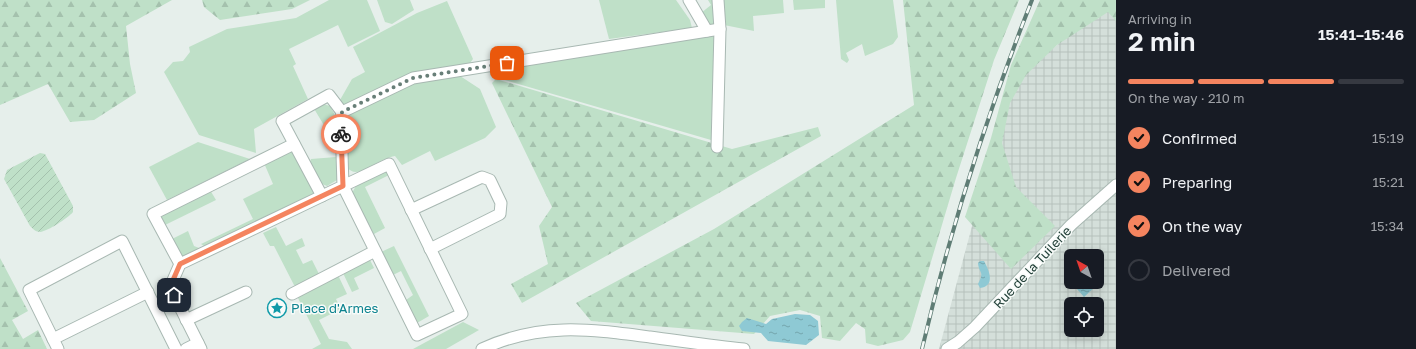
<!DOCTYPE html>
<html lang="en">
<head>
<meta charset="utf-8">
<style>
	:root { --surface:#171b24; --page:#20242c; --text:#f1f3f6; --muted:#9ea1a6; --line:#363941; --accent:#f4845f }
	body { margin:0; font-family:"Golos Text",sans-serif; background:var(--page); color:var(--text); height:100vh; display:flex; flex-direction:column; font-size:15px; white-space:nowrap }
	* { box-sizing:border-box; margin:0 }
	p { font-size:13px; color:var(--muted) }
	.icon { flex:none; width:22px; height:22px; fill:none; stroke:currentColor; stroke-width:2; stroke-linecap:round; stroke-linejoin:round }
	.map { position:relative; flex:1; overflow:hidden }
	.details { display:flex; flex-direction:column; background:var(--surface); width:300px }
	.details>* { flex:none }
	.needle { width:26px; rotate:320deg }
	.controls { position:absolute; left:1064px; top:249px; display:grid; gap:8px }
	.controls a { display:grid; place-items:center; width:40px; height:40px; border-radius:6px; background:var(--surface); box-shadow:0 2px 10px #0003; font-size:20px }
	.pin { position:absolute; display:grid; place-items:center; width:34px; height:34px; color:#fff; margin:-17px; border-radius:8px; box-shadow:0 2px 6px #0006 }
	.courier { position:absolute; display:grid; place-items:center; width:40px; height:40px; margin:-20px; border:3px solid #f4845f; border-radius:50%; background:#fff; color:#222; box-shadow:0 1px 5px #0007 }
	.head em { font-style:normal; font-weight:600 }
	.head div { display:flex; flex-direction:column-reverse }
	.head { display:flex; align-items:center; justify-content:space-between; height:68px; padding:0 12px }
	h1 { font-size:26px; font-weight:600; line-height:30px }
	.bar { display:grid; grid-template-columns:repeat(4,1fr); gap:6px 4px; align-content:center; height:48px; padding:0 12px }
	.bar i { height:5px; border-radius:3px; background:var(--line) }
	.bar .current { background:var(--accent) }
	.bar p { grid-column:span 4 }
	ol { padding:0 12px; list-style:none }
	li { display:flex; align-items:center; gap:12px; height:44px }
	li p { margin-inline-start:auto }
	li .icon { padding:4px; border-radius:50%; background:var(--accent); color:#111; stroke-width:4 }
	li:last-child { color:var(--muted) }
	li i { width:22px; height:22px; border:2px solid var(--line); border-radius:50% }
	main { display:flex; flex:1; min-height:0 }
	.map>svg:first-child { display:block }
	.industrial { fill:url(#industrial-grid); fill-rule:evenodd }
	.green { fill:#bfe0c8 }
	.forest { fill:url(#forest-firs) }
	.garden { fill:url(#garden-furrows) }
	.water { fill:url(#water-ripples) }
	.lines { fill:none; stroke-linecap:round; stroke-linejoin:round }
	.minor-casing { stroke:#a8b8b2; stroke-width:13 }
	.minor { stroke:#fff; stroke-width:11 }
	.rail-casing { stroke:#5f7d75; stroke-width:4 }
	.rail { stroke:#f7fbf9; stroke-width:2.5; stroke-dasharray:8; stroke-linecap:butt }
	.done { stroke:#687f78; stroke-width:4; stroke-dasharray:0 7.2 }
	.route { stroke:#f4845f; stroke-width:5 }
	.labels { text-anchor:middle; stroke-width:3; stroke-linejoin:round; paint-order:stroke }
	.street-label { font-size:13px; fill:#24423a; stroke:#f7fbf9 }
	.culture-label { font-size:13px; fill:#0d838f; stroke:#f7fbf9; text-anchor:start }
</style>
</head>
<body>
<main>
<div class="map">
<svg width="1116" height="349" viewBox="0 0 1116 349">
	<defs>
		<pattern id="industrial-grid" width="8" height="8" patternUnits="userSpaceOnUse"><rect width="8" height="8" fill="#d4dfda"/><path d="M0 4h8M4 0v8" fill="none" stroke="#b6c1bc"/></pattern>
		<pattern id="forest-firs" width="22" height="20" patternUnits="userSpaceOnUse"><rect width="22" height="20" fill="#bfe0c8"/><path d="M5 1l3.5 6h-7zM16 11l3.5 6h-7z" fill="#a4c1ad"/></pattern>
		<pattern id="garden-furrows" width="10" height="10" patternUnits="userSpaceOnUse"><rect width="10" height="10" fill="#bfe0c8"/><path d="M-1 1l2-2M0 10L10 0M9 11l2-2" fill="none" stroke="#a4c1ad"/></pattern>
		<pattern id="water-ripples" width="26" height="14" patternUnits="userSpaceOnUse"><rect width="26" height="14" fill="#8ec9d4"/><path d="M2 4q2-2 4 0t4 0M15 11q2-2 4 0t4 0" fill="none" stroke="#74a5ad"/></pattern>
	</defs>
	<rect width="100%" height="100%" fill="#e6efeb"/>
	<path class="industrial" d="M 1114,1 L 1116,4 L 1116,349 L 939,349 L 1011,81 ZM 1071,256 L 1097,256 L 1097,282 L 1071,282 ZM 1071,304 L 1097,304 L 1097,330 L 1071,330 Z"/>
	<g class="green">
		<polygon points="329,0 367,0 380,31 348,47 338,25 289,49 296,64 293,66 308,99 254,129 256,153 199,135 164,72 173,62 183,61 190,52 189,47 227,29 296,18"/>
		<polygon points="377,0 410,0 414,10 392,24 385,22"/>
		<polygon points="599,0 676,0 690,20 692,28 609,39"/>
		<polygon points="708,0 714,0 716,23 709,25 701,13 711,5"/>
		<polygon points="723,0 783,0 784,13 753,16 754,31 724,25"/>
		<polygon points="793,0 825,0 825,8 794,10"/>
		<polygon points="836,0 893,0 898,37 893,44 865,56 862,44 846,53 849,60 847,63 841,59"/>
		<polygon points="447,1 473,59 470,63 419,72 352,104 344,105 340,100 352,79 365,72 353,47 417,13"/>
		<polygon points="714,36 711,140 491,76 489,70"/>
		<path d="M 457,74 L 480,89 L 496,127 L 485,138 L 435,161 L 430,151 L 402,165 L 395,156 C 382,158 365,172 356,172 C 352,172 350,170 347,168 L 344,118 L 348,114 L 414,82 Z"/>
		<polygon points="323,104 330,106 336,117 337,149 331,150 324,142 331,137 313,107"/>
		<polygon points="198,142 250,159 167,200 149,167"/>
		<polygon points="293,149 316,194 207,248 201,244 253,219 243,199 273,184 264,163"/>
		<polygon points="336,157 338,160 337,180 327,186 322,184 310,163 311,159"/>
		<polygon points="386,170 389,175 365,187 385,228 374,234 352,193 357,184"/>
		<polygon points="210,190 216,200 163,226 158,216"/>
		<polygon points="276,227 286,246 302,238 305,246 296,250 303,264 312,260 320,276 298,287 294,285 274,246 270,246 263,233"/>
		<polygon points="188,231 194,246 204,250 181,261 170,240"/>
		<polygon points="394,246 429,316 417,323 406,300 413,295 401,271 393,275 381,252"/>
		<polygon points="370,260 374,268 354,278 359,289 352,292 343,273"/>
		<polygon points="338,275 347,294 336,299 341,309 319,320 329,339 347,342 352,349 312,349 321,344 298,298 300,294"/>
		<polygon points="463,322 479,330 446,349 413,349"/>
	</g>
	<g class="forest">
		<polygon points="0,0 172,0 126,26 130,64 136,93 94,120 70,122 48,84 0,105"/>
		<polygon points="202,0 310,0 292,9 220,20 204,7"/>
		<polygon points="903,0 1019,0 994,60 956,178 910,332 903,340 878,346 866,343 865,329 856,323 840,341 822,338 820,316 800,310 770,316 754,334 591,321 576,303 714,229 914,105"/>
		<polygon points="1040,0 1116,0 1116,21 1108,12 1057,45 1026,75 1010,103 1002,143 1016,187 1055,226 1011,269 965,217 991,138 1011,65"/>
		<polygon points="496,79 732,149 818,127 821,136 522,303 511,284 548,264 539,226 552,207 492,83"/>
		<polygon points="0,258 28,311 12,320 23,339 38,330 47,349 0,349"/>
	</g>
	<path class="garden" d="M 40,153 L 45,154 L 73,206 L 73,212 C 68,218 48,231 40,232 C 36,232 33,229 30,226 L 4,179 L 7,170 Z"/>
	<g class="water">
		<path d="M 980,261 L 984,261 C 989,270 996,286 980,288 L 978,284 C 985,271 979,274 978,263 Z"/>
		<polygon points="1071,278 1071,282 1091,282 1095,287 1084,297 1069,280"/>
		<polygon points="795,314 810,315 818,321 819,335 806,345 768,341 761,333 742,331 739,326 742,322 747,318 766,324 772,319"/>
	</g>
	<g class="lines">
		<g class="minor-casing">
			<g id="minor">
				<polyline points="689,0 707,31"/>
				<polyline points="717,147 720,29 718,0"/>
				<polyline points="322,196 282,121 329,95 342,112"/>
				<polyline points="411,210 482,177 490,180 501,203 500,214 430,249"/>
				<polyline points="180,264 153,214 294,144"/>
				<polyline points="292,294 375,251"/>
				<polyline points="186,320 246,292"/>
				<polyline points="53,339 148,292"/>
				<polyline points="58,349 29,290 122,241 176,349"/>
				<polyline points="186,349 198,343"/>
				<polyline points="201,349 170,287 180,264 322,196 389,164 462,314 417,335 343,186 341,121 342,112 413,78 720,29"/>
				<path d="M 482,349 C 540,322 589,329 650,337 C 681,341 713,346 744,349"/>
				<polyline points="947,349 958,342 975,327 1071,225 1116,185"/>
			</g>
		</g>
		<use href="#minor" class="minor"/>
		<g class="rail-casing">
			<path id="rail" d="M 922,349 C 950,230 987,114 1032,0"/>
		</g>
		<use href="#rail" class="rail"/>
	</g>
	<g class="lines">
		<polyline class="done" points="341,134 342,112 413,78 507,63"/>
		<polyline class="route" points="174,295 170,287 180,264 343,186 341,134"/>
	</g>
	<defs>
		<g id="sight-ring" transform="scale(1)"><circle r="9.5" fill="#f7fbf9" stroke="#0f9aa8" stroke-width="1.5"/><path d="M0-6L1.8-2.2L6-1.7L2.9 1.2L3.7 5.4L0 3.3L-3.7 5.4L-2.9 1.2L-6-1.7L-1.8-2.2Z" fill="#0f9aa8"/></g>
	</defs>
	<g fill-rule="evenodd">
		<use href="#sight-ring" x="277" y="308"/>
	</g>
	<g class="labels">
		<g class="street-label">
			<text transform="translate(1032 267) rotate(-47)" y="5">Rue de la Tuilerie</text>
		</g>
		<g class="culture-label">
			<text x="291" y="313">Place d'Armes</text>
		</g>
	</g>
</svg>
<div class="controls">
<a><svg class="needle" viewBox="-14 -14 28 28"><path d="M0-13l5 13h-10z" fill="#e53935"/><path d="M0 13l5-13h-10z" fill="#9ea1a6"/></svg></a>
<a><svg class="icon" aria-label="locate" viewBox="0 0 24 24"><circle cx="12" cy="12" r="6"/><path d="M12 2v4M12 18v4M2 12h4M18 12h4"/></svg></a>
</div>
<div class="pin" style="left:507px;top:63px;background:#ea580c"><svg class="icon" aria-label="bag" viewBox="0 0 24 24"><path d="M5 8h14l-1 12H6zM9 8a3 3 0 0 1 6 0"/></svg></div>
<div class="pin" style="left:174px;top:295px;background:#1f2937"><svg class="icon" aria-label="home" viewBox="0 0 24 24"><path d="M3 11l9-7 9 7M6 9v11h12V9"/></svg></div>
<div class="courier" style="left:341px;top:134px"><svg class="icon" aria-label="bike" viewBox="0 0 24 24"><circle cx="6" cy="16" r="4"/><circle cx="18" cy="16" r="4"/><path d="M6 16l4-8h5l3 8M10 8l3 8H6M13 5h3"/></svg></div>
</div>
<section class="details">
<div class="head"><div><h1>2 min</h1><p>Arriving in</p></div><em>15:41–15:46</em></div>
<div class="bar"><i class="current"></i><i class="current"></i><i class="current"></i><i></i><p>On the way · 210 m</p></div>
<ol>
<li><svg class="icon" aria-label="check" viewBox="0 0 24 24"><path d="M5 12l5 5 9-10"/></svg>Confirmed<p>15:19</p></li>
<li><svg class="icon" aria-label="check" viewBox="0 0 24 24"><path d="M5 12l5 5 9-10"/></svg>Preparing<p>15:21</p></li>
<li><svg class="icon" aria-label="check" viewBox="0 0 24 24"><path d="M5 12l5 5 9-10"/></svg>On the way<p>15:34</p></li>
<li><i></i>Delivered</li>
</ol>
</section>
</main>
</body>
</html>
